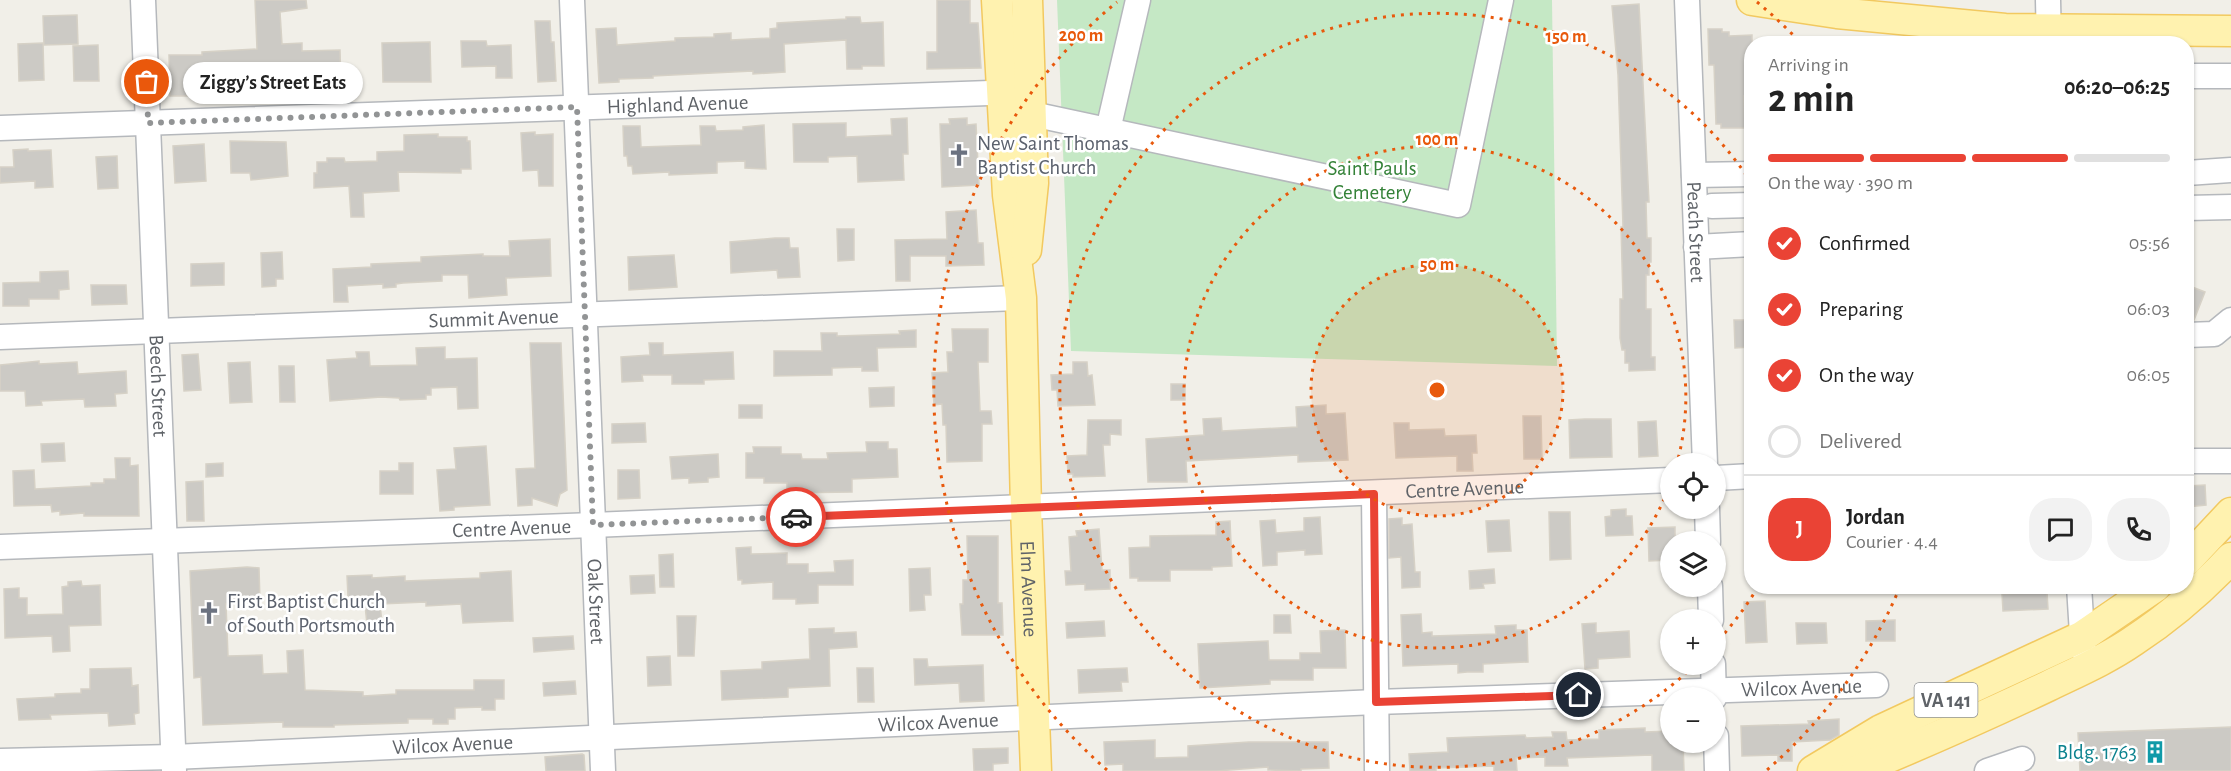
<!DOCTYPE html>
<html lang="en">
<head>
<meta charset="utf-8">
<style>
	:root { --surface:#fff; --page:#f2f2f2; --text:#222; --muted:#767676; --line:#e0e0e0; --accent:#ea4335 }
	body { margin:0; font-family:"Alegreya Sans",sans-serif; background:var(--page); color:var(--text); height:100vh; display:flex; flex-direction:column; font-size:22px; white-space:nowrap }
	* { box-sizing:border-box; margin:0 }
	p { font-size:20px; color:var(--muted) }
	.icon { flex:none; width:33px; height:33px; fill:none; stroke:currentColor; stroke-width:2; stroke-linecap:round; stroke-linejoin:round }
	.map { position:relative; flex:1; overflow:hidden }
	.sheet { position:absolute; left:1744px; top:36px; width:450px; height:558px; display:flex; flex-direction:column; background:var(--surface); border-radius:24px; box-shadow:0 2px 4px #0004 }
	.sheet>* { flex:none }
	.buttons { position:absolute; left:1660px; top:453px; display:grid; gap:12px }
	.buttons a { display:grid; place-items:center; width:66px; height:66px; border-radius:50%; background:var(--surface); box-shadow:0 2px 4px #0004; font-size:30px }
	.pin { position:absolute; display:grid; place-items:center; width:51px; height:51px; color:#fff; margin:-26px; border:3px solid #fff; border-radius:50%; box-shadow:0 2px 6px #0007 }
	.courier { position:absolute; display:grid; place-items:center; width:60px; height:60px; margin:-30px; border:4px solid #ea4335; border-radius:50%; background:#fff; color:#222; box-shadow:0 2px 8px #0007 }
	.bubble { position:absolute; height:42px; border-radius:21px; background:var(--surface); box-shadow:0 2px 4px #0004; font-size:20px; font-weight:700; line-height:42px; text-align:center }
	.head em { font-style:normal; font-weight:700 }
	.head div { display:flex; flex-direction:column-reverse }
	.head { display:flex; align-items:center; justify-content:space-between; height:102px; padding:0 24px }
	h1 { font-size:39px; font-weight:700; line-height:45px }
	.bar { display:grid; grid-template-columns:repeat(4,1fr); gap:9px 6px; align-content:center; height:72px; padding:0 24px }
	.bar i { height:8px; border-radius:4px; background:var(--line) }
	.bar .current { background:var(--accent) }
	.bar p { grid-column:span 4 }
	.line { display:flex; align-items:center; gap:15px; padding:0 24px; border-top:2px solid var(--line) }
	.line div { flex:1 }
	.round { display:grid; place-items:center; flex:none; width:63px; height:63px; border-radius:24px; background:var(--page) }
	ol { padding:0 24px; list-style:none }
	li { display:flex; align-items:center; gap:18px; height:66px }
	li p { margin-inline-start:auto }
	li .icon { padding:6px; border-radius:50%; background:var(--accent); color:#fff; stroke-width:4 }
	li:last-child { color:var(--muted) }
	li i { width:33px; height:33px; border:3px solid var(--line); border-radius:50% }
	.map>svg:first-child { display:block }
	.green { fill:#c5e8c5 }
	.building { fill:#cccac5; stroke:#d6d1c6; stroke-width:1.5 }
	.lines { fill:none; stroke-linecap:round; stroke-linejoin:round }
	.minor-casing { stroke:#b5b8bc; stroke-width:27 }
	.major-casing { stroke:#f2c960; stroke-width:33 }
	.minor { stroke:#fff; stroke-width:24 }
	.major { stroke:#fff2af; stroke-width:30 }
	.done { stroke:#929495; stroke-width:6; stroke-dasharray:0 10.8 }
	.route { stroke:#ea4335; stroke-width:8 }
	.ring { fill:none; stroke:#e8590c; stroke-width:3; stroke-dasharray:3 6 }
	.labels { text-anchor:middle; stroke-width:5; stroke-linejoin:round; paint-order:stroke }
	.shield { fill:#fff; stroke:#8f9295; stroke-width:1.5 }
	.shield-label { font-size:20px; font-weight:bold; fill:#5f6368 }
	.street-label { font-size:21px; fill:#5f6368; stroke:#fff }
	.worship-label { font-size:21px; fill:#5b616d; stroke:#fff; text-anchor:start }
	.park-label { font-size:21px; fill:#348238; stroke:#fff }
	.culture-label { font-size:21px; fill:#0d838f; stroke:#fff; text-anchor:end }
	.centre { fill:#e8590c; stroke:#fff; stroke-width:3 }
	.ring-label { font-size:18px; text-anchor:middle; font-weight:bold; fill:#e8590c; stroke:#fff; stroke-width:5; stroke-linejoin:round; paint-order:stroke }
</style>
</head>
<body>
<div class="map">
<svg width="2231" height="771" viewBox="0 0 2231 771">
	<rect width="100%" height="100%" fill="#f1efe8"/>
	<polygon class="green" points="1057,0 1552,0 1557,366 1071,351"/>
	<g class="building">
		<polygon points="255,0 306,0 307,8 280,12 282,44 302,43 302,51 340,50 341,88 287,89 287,77 240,79 241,94 227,95 226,85 187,87 187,96 170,96 169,55 202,55 202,52 257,49"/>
		<polygon points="937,0 970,0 970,23 978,23 981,68 927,69 927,52 937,52"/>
		<polygon points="1639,4 1649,202 1646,202 1647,238 1651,238 1651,262 1649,262 1649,275 1646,275 1646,309 1651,309 1651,357 1655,357 1655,370 1629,371 1629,363 1625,363 1625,350 1622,350 1620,338 1620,299 1623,299 1621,227 1623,227 1618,75 1612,6"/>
		<polygon points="77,15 78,44 44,45 43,16"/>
		<polygon points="846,17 860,17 861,23 883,22 884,66 862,66 862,69 847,69 846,40 784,44 785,72 753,74 753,71 653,76 653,78 619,79 619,82 599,83 596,29 616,28 617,45 675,41 675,38 714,37 714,34 731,33 731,40 770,38 770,29 777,28 777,23 846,19"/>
		<polygon points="535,21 550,21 551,42 554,42 556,81 538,82"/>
		<polygon points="1708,29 1722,29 1722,32 1729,32 1729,36 1752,35 1752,95 1744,96 1745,128 1721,128 1721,124 1716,124 1714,65 1709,65"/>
		<polygon points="461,41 486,41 487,46 511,45 512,78 496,78 496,66 462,67"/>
		<polygon points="430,42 431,82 383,82 382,43"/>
		<polygon points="43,43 44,80 19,81 18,44"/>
		<polygon points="98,45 99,81 74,81 73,46"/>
		<polygon points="907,118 908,154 903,154 904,180 858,182 857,156 828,157 828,162 794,162 793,124 846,123 846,137 892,135 891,119"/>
		<polygon points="967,118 967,125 976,124 979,185 942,187 940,124 950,124 949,119"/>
		<polygon points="764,125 766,169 745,168 745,161 717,162 717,173 669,175 669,172 633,174 632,166 628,166 627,156 624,156 623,126 640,126 641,147 701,145 700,126 715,126 716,131 743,130 743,127"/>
		<polygon points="535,132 535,135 553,134 553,186 539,186 538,170 523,171 521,133"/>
		<polygon points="438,134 438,137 467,137 467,141 470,141 471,169 461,169 461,173 398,172 399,191 363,193 364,217 351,217 349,186 314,188 314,173 317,173 317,162 327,162 327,158 344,158 345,162 377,161 377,152 404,151 404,135"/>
		<polygon points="230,141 286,142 288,176 251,180 250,173 231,173"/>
		<polygon points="204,144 206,181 175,183 173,146"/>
		<polygon points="28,149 28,151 51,150 53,187 35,188 35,181 0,183 0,167 14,167 13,150"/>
		<polygon points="117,156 118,188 98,189 96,157"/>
		<polygon points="976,210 978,243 983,243 984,265 946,266 946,256 910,256 910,281 896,281 895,240 947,239 946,212"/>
		<polygon points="837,229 854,229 854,260 838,261"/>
		<polygon points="775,238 789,238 790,248 798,248 800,277 778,278 777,270 731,273 730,242"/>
		<polygon points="550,239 551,276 506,278 507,295 469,298 468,275 442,275 442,281 403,283 396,284 396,287 383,288 383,284 347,286 348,302 334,302 333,269 371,267 371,264 421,262 421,257 483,254 483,256 510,256 509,241"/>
		<polygon points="282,252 283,279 276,279 276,286 262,287 261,253"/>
		<polygon points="674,255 677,287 629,290 628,257"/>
		<polygon points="224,263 224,285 191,286 191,264"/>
		<polygon points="68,271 69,289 59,290 59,299 29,299 29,306 3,306 3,283 40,282 40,272"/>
		<polygon points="91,285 126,285 127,304 92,305"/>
		<polygon points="2187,285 2205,292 2194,320 2187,321"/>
		<polygon points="1734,320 1752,320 1752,347 1735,348"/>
		<polygon points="952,329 988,329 988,362 978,362 980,411 991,411 992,424 982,424 982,461 947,462 946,425 943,425 942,404 934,405 932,373 948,372 947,352 953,352"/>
		<polygon points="916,330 916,347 877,348 878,371 862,371 862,367 832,368 832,375 774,376 774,351 822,351 821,333 837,333 837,336 900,334 899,331"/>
		<polygon points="530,343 561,343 567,490 560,494 557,506 532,498 532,505 518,506 516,469 535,468"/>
		<polygon points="649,343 663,343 663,355 733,352 734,379 704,380 704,384 672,384 672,375 642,375 643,381 622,382 621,357 650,355"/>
		<polygon points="445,347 445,359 477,358 478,408 458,409 457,387 431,388 431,395 426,395 426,399 400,400 399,398 381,397 330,401 327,360 357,358 356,352 369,352 370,366 417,365 416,348"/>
		<polygon points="198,354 201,390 184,391 182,355"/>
		<polygon points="39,361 39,364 77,362 78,374 126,371 127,393 115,394 116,406 85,407 84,399 41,401 42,405 26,406 25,391 0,391 0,365"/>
		<polygon points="250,362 252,402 230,403 228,363"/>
		<polygon points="1073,362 1087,362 1088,376 1092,375 1095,405 1058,406 1057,390 1052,390 1051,375 1073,374"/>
		<polygon points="279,366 294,366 295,402 280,402"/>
		<rect x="1171" y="384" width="14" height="16"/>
		<polygon points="894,387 894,406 870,407 869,388"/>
		<rect x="739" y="405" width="23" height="13"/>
		<polygon points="1326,405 1326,414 1345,413 1348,460 1298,462 1298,455 1186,461 1187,482 1148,482 1146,439 1204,435 1203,419 1221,418 1222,431 1297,427 1296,407"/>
		<polygon points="1523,416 1541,416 1542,459 1524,459"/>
		<polygon points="1585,419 1611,419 1612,457 1570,458 1569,420"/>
		<polygon points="1088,420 1121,420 1121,435 1110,434 1110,445 1103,445 1105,476 1073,477 1073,474 1068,474 1067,456 1087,455"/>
		<polygon points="1656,421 1658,456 1639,457 1638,422"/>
		<polygon points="645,423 646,442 612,443 612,424"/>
		<polygon points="1394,423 1409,423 1409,430 1444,429 1445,436 1476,435 1477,453 1472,453 1473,471 1457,471 1457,456 1396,458"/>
		<polygon points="866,442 888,442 888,449 897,449 898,477 852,479 852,492 787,493 787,483 764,483 764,478 746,478 746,453 754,453 753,447 781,447 781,454 801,454 802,459 828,459 827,453 867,452"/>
		<polygon points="64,443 65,461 42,462 41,444"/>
		<polygon points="486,446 490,505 454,507 454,510 440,511 437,470 456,469 454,448"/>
		<polygon points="718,454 719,477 708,478 708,482 689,483 689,478 672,479 670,457"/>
		<polygon points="115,458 130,458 130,466 138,465 139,516 84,516 84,513 60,515 60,511 52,512 51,505 14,506 13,471 34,470 35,489 91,486 91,483 104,483 104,479 116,479"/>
		<polygon points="223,463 223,476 206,477 206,464"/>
		<polygon points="399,463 413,463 413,494 380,494 380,471 399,471"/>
		<polygon points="618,470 639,470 640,498 618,499"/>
		<polygon points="203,481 204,521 187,521 186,482"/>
		<polygon points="2205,485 2206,505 2187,507 2187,486"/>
		<polygon points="1626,509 1626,516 1632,516 1633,535 1606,536 1605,517 1611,516 1611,510"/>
		<polygon points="1549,512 1570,512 1571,559 1550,560"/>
		<polygon points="1320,517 1322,554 1305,555 1305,550 1277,552 1277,565 1263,566 1260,521 1275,520 1276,533 1304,531 1304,518"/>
		<polygon points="1402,518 1402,525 1412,524 1415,572 1420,572 1420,587 1402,588 1401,557 1389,558 1389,519"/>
		<polygon points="1509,520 1511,551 1488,552 1486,521"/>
		<polygon points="1230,521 1232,566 1212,567 1212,570 1170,570 1170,581 1138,581 1138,578 1130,578 1129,548 1150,547 1150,536 1216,535 1216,522"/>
		<polygon points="1675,527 1675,542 1671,542 1671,560 1649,561 1648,528"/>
		<polygon points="1099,529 1102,570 1110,570 1110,589 1085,590 1085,584 1066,585 1065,571 1071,571 1069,537 1077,536 1076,531"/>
		<polygon points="967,536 998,536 998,603 1002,603 1003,635 962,635 960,604 963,604 963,580 968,580"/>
		<polygon points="751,547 751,554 787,553 787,564 808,564 808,573 835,572 834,561 853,560 853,585 818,585 818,603 796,604 796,599 773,599 773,582 742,584 742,580 738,580 736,548"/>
		<polygon points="673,554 674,587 660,587 659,555"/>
		<polygon points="247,567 259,568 260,602 226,604 228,656 262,655 263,674 288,673 287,651 303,650 305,690 363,692 363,696 396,694 396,690 474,690 474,680 504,680 504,699 495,699 495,710 482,710 482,707 455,708 455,719 448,719 448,724 433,724 433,719 408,719 408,723 334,725 334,727 283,727 283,722 203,725 201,677 194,678 190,571"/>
		<polygon points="930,568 931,595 924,595 925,610 910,611 909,569"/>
		<polygon points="1494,569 1495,583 1483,584 1484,588 1470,589 1469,571"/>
		<polygon points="511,571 513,621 463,623 461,604 426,606 426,602 380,604 382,623 367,624 364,596 348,597 347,576 372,575 372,578 405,576 405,581 480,578 480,573"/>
		<polygon points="654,575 655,593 631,594 630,576"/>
		<polygon points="81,581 82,586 100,585 101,625 69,626 70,651 53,652 52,636 5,638 4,589 19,588 19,598 27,598 27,615 63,614 62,587 68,586 68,582"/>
		<polygon points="2047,592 2048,609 2003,611 2002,594"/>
		<polygon points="1765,601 1767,642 1746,643 1744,602"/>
		<polygon points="1421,614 1422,633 1432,632 1432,636 1496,634 1495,626 1516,625 1516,630 1527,630 1528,662 1483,664 1483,672 1467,672 1458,673 1458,664 1403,666 1401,615"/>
		<polygon points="1274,615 1290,615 1291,633 1274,633"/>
		<polygon points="677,616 696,616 694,656 678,656"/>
		<polygon points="1895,620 1895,641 1866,641 1866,621"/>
		<polygon points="1104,621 1105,636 1067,638 1066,623"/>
		<polygon points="1596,623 1596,633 1629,631 1630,657 1598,659 1598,668 1585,669 1582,624"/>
		<polygon points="1796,623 1826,623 1827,643 1797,644"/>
		<polygon points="834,628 834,633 856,632 857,647 829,649 830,686 788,688 788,697 722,700 721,671 762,669 762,662 810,659 809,629"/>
		<polygon points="1345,630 1346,668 1313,668 1313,680 1270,680 1270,684 1200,688 1198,644 1268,641 1269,660 1300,660 1300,653 1321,653 1320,631"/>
		<polygon points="573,636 574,649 534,652 533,638"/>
		<polygon points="670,656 671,685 648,686 647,657"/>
		<polygon points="914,659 927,659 928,667 983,665 984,701 960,702 959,683 915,685"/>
		<polygon points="131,668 132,686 138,685 139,713 134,714 135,724 109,726 108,713 50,715 51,719 19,720 17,699 55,697 55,694 81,693 81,689 90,689 90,669"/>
		<polygon points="857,668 873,668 874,702 858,702"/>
		<polygon points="1127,668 1128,682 1121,682 1122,691 1079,693 1078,670"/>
		<polygon points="575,681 576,694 544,696 543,683"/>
		<polygon points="1839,719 1839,735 1830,740 1792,742 1792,761 1778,761 1778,755 1742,756 1741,726 1809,724 1808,721"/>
		<polygon points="2231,727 2231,771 2080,771 2078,733"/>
		<polygon points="1645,728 1645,732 1671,731 1671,742 1683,742 1684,771 1652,771 1652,755 1567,758 1568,766 1545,766 1545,757 1516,758 1517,771 1494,771 1494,766 1436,768 1436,771 1410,771 1409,754 1448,752 1447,738 1525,735 1526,738 1553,737 1552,732 1566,732 1567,740 1599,739 1599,730"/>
		<polygon points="1155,740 1155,758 1188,757 1188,746 1249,742 1328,742 1329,768 1301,769 1301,771 1268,770 1268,767 1217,771 1123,771 1123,764 1105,765 1104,742"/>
		<polygon points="1008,748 1008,763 993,764 993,771 974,771 973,749"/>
		<polygon points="582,754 584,755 585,771 546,771 545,757"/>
	</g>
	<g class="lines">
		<g class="minor-casing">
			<g id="minor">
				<path id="s1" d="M 143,0 L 174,771"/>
				<path id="s2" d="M 572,0 L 603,771"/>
				<path id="s3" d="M 1687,0 L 1705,464"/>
				<polyline points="2048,0 2049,44"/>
				<polyline points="1935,44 1936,22"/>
				<polyline points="2187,76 2231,76"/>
				<polyline points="1032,114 1458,205 1501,0"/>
				<path id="s4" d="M 0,128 L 1019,92"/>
				<polyline points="1108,130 1138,0"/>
				<polyline points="2187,173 2231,170"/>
				<polyline points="1694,175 1752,174"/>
				<polyline points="1712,206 1752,205"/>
				<polyline points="2187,208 2231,207"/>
				<polyline points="1696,247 1752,244"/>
				<polyline points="2187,335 2214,334 2231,320"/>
				<path id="s5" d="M 0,337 L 1021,298"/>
				<polyline points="2187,461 2231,461"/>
				<polyline points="1716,478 1752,476"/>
				<polyline points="1374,494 1377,771"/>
				<polyline points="1707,508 1708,542"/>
				<path id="s6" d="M 0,547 L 593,525 L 1671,480"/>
				<polyline points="1710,586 1711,620"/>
				<polyline points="2079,586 2083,650"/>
				<polyline points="1713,664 1714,698"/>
				<polyline points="1716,736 1717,771"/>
				<path id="s7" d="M 0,761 L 173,757 L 1376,702 L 1876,685"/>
				<polyline points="1987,771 2022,759"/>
			</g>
		</g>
		<g class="major-casing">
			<g id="major">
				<path id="s8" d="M 997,0 L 1008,195 L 1021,298 L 1026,508 L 1036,771"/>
				<polyline points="1752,0 1837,13 2005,29 2231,31"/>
				<polyline points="1026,250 1033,183 1027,0"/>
				<polyline points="2187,560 2231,513"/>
				<polyline points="1813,771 1881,730 2083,636 2156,586"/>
				<path d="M 1856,771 C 1921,744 1985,716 2048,686 C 2077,672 2107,659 2133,641 C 2168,618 2202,589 2231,558"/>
			</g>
		</g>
		<use href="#minor" class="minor"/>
		<use href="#major" class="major"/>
	</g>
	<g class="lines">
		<polyline class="done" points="147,82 148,123 577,107 593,525 796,517"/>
		<polyline class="route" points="796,517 1374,494 1376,702 1579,695"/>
	</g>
	<circle cx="1437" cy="390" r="126" fill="#e8590c" fill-opacity=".12"/>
	<g class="ring">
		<circle cx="1437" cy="390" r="126"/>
		<path d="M1671 482A251 251 0 1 1 1677 463"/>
		<path d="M1758 587A377 377 0 0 1 1717 642M1694 666A377 377 0 1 1 1751 182"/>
		<path d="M1900 587A503 503 0 0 1 1767 770M1107 770A503 503 0 0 1 1117 2M1757 2A503 503 0 0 1 1799 41"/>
	</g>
	<defs>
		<g id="church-bare" transform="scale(1.8)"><path d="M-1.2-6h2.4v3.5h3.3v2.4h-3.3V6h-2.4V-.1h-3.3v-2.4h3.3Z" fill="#6b7280" stroke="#fff" stroke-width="2.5" paint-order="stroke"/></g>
		<g id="building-bare" transform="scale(1.8)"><path d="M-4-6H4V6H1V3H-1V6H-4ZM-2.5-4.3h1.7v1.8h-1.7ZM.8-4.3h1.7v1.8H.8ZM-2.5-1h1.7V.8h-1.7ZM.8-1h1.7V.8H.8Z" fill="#0f9aa8" stroke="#fff" stroke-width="2.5" paint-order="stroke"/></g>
	</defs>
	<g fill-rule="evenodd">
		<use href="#church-bare" x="959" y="155"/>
		<use href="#church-bare" x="209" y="613"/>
		<use href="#building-bare" x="2155" y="752"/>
	</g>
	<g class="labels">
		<rect class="shield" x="1914.5" y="683" width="63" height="34" rx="4.5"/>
		<g class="shield-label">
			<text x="1946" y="707">VA 141</text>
		</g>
		<g class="street-label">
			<text dy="7" stroke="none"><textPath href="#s4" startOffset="678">Highland Avenue</textPath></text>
			<text dy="7" stroke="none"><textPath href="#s3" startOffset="232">Peach Street</textPath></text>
			<text dy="7" stroke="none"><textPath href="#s5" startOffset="494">Summit Avenue</textPath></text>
			<text dy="7" stroke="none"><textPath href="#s1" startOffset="386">Beech Street</textPath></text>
			<text dy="7" stroke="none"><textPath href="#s6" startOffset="1466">Centre Avenue</textPath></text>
			<text dy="7" stroke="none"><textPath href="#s6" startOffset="512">Centre Avenue</textPath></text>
			<text dy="7" stroke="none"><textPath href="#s8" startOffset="590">Elm Avenue</textPath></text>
			<text dy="7" stroke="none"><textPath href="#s2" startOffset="602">Oak Street</textPath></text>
			<text dy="7" stroke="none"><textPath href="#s7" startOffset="1803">Wilcox Avenue</textPath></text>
			<text dy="7" stroke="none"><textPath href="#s7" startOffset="939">Wilcox Avenue</textPath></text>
			<text dy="7" stroke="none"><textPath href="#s7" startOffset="453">Wilcox Avenue</textPath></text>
		</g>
		<g class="worship-label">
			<text x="977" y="150">New Saint Thomas<tspan x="977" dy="24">Baptist Church</tspan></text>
			<text x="227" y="608">First Baptist Church<tspan x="227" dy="24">of South Portsmouth</tspan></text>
		</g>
		<g class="park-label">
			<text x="1372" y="175">Saint Pauls<tspan x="1372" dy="24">Cemetery</tspan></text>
		</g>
		<g class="culture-label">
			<text x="2137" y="759">Bldg. 1763</text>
		</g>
	</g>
	<circle cx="1437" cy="390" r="9" class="centre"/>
	<g class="ring-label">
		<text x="1081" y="41">200 m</text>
		<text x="1566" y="42">150 m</text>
		<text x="1437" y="145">100 m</text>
		<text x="1437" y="270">50 m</text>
	</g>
</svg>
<div class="buttons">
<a><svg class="icon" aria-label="locate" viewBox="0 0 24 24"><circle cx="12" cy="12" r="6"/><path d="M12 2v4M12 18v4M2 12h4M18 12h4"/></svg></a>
<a><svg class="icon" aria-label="layers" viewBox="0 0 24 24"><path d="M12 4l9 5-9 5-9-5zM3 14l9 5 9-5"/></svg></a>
<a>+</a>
<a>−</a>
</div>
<div class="pin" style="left:147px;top:82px;background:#ea580c"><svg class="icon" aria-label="bag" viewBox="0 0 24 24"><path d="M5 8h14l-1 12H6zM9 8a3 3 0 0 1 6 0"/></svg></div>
<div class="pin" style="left:1579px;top:695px;background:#1f2937"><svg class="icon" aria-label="home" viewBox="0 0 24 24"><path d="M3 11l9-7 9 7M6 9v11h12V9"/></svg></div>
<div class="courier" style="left:796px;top:517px"><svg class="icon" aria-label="car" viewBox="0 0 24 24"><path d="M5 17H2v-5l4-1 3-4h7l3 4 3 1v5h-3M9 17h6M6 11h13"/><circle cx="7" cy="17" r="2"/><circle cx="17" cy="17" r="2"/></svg></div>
<div class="bubble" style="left:183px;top:62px;width:180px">Ziggy’s Street Eats</div>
<section class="sheet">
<div class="head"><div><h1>2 min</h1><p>Arriving in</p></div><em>06:20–06:25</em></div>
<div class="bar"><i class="current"></i><i class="current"></i><i class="current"></i><i></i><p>On the way · 390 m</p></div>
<ol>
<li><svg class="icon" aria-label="check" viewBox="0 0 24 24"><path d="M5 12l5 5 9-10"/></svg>Confirmed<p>05:56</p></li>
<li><svg class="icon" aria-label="check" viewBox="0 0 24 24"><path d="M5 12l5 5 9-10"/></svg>Preparing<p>06:03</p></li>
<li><svg class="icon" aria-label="check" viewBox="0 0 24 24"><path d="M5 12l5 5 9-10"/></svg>On the way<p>06:05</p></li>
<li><i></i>Delivered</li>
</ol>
<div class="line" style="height:108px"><b class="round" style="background:var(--accent);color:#fff">J</b><div><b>Jordan</b><p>Courier · 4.4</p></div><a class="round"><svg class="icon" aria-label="chat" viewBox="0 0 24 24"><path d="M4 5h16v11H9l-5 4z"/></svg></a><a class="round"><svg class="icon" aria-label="phone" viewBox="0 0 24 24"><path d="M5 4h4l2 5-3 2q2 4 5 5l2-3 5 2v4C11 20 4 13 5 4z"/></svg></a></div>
</section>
</div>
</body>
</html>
